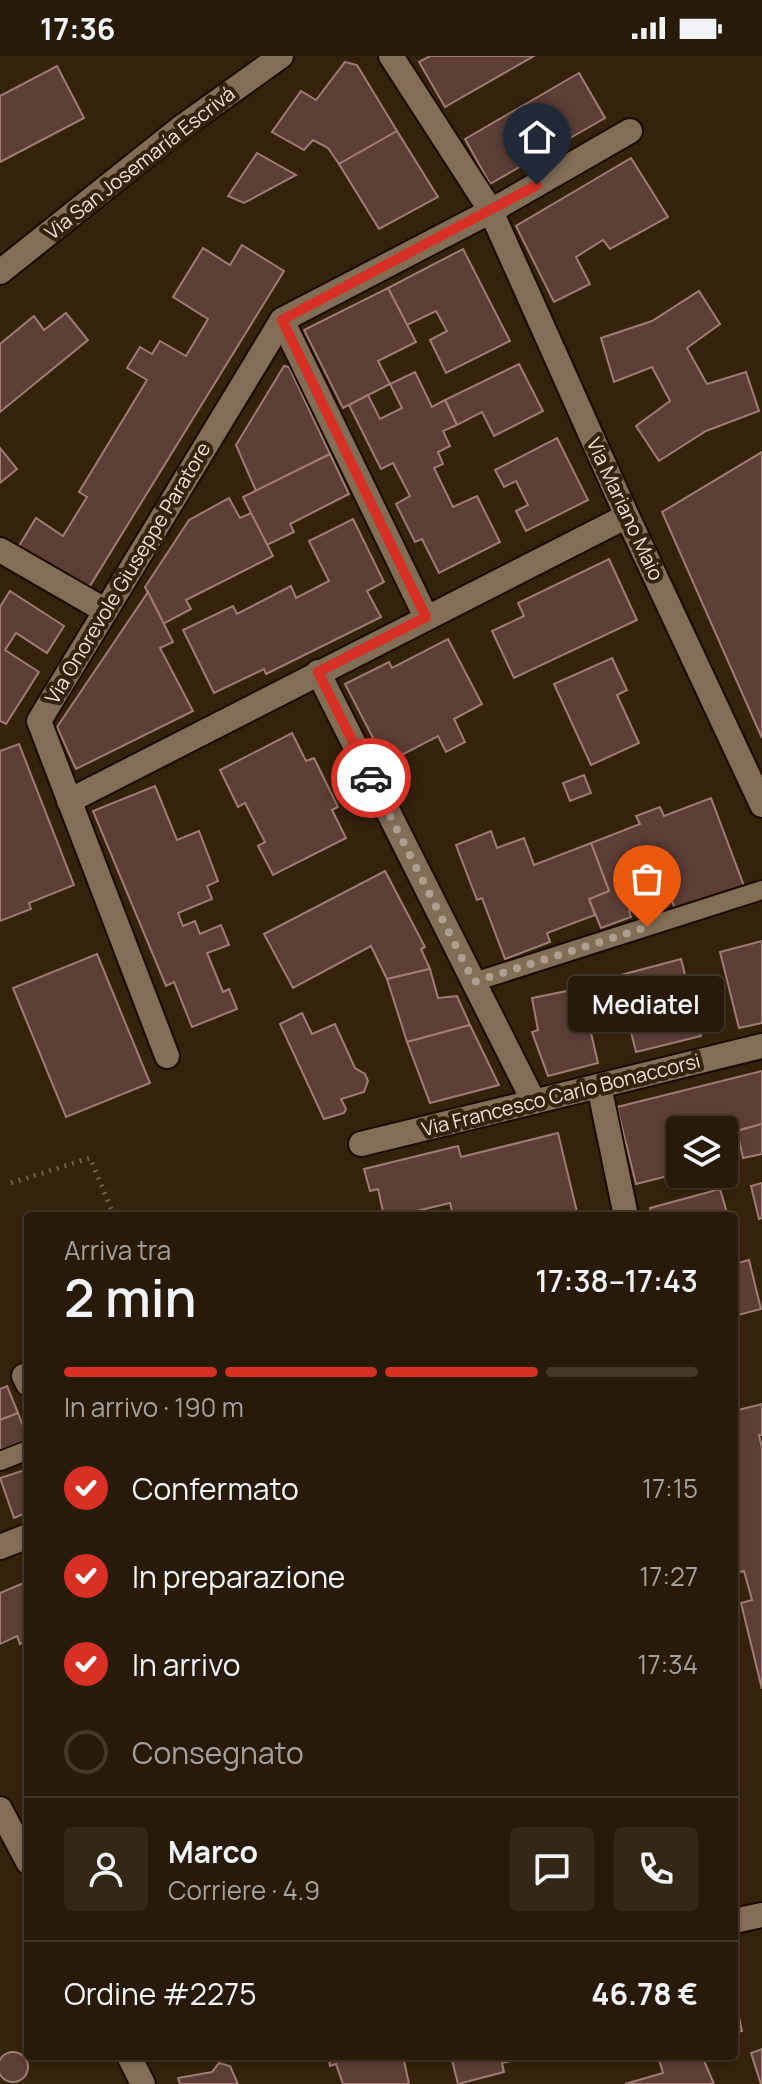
<!DOCTYPE html>
<html lang="it">
<head>
<meta charset="utf-8">
<style>
	:root { --surface:#271a08; --page:#332716; --text:#f1f3f6; --muted:#a4a19c; --line:#433829; --accent:#d93025 }
	body { margin:0; font-family:Manrope,sans-serif; background:var(--page); color:var(--text); height:100vh; display:flex; flex-direction:column; font-size:30px; white-space:nowrap }
	* { box-sizing:border-box; margin:0 }
	p { font-size:26px; color:var(--muted) }
	.icon { flex:none; width:44px; height:44px; fill:none; stroke:currentColor; stroke-width:2; stroke-linecap:round; stroke-linejoin:round }
	.map { position:relative; flex:1; overflow:hidden }
	.panel { position:absolute; left:24px; top:1156px; width:714px; height:848px; display:flex; flex-direction:column; background:var(--surface); border-radius:8px; box-shadow:0 2px 6px #0004,0 0 0 2px var(--line) }
	.panel>* { flex:none }
	.fabs { position:absolute; left:666px; top:1060px; display:grid; gap:16px }
	.fabs a { display:grid; place-items:center; width:72px; height:72px; border-radius:8px; background:var(--surface); box-shadow:0 2px 6px #0004,0 0 0 2px var(--line); font-size:40px }
	.pin { position:absolute; display:grid; place-items:center; width:68px; height:68px; color:#fff; margin:-82px -34px; border-radius:50% 50% 50% 0; rotate:-45deg; box-shadow:0 0 8px #0007 }
	.pin .icon { rotate:45deg }
	.courier { position:absolute; display:grid; place-items:center; width:80px; height:80px; margin:-40px; border:6px solid #d93025; border-radius:50%; background:#fff; color:#222; box-shadow:0 2px 10px #0007 }
	.bubble { position:absolute; height:56px; border-radius:8px; background:var(--surface); box-shadow:0 2px 6px #0004,0 0 0 2px var(--line); font-size:26px; font-weight:600; line-height:56px; text-align:center }
	.head em { font-style:normal; font-weight:600 }
	.head div { display:flex; flex-direction:column-reverse }
	.head { display:flex; align-items:center; justify-content:space-between; height:136px; padding:0 40px }
	h1 { font-size:52px; font-weight:600; line-height:60px }
	.bar { display:grid; grid-template-columns:repeat(4,1fr); gap:12px 8px; align-content:center; height:96px; padding:0 40px }
	.bar i { height:10px; border-radius:6px; background:var(--line) }
	.bar .selected { background:var(--accent) }
	.bar p { grid-column:span 4 }
	.line { display:flex; align-items:center; gap:20px; padding:0 40px; border-top:2px solid var(--line) }
	.line div { flex:1 }
	.round { display:grid; place-items:center; flex:none; width:84px; height:84px; border-radius:8px; background:var(--page) }
	ol { padding:0 40px; list-style:none }
	li { display:flex; align-items:center; gap:24px; height:88px }
	li p { margin-inline-start:auto }
	li .icon { padding:8px; border-radius:50%; background:var(--accent); color:#fff; stroke-width:4 }
	li:last-child { color:var(--muted) }
	li i { width:44px; height:44px; border:4px solid var(--line); border-radius:50% }
	.status { display:flex; justify-content:space-between; align-items:center; height:56px; padding:0 40px; background:var(--surface); direction:ltr }
	.status svg { height:22px; fill:currentColor }
	.map>svg:first-child { display:block }
	.building { fill:#5c3e36; stroke:#9f7d74; stroke-width:2 }
	.lines { fill:none; stroke-linecap:round; stroke-linejoin:round }
	.lane-casing { stroke:#1b0a00; stroke-width:22 }
	.street-casing { stroke:#1b0a00; stroke-width:28 }
	.secondary-casing { stroke:#1b0a00; stroke-width:28 }
	.path { stroke:#6e5e4a; stroke-width:5; stroke-dasharray:2 6; stroke-linecap:butt }
	.lane { stroke:#826d55; stroke-width:18 }
	.street { stroke:#826d55; stroke-width:24 }
	.secondary { stroke:#826d55; stroke-width:24 }
	.done { stroke:#ae9f8e; stroke-width:8; stroke-dasharray:0 14.4 }
	.route { stroke:#d93025; stroke-width:10 }
	.labels { text-anchor:middle; stroke-width:8; stroke-linejoin:round; paint-order:stroke }
	.street-label { font-size:20px; fill:#efe2d5; stroke:#34220b }
</style>
</head>
<body>
<div class="status"><b>17:36</b><svg viewBox="0 0 49 12"><path d="M0 12V9h3v3zM5 12V6h3v6zM10 12V3h3v9zM15 12V0h3v12zM26 1h20v11H26zM47 4h2v5h-2z"/></svg></div>
<div class="map">
<svg width="762" height="2028" viewBox="0 0 762 2028">
	<rect width="100%" height="100%" fill="#34220b"/>
	<g class="building">
		<polygon points="430,0 534,0 445,51 419,6"/>
		<polygon points="345,6 357,9 397,75 339,108 328,92 313,84 304,94 272,76 301,35 316,44"/>
		<polygon points="57,10 84,62 0,106 0,40"/>
		<polygon points="579,17 605,62 490,128 465,83"/>
		<polygon points="397,75 438,141 379,173 339,108"/>
		<polygon points="257,97 296,119 244,147 228,140"/>
		<polygon points="631,102 668,161 610,193 603,184 576,201 590,228 554,246 516,170"/>
		<polygon points="242,189 284,215 88,533 19,490 36,462 63,480 87,441 79,436 147,324 127,312 140,291 152,298 160,285 186,300 208,263 173,241 203,192 230,209"/>
		<polygon points="463,193 510,285 446,317 430,284 447,275 436,255 407,269 388,232"/>
		<polygon points="388,232 416,286 378,305 390,328 343,352 304,274"/>
		<polygon points="699,235 720,268 687,292 707,328 746,316 759,355 706,375 659,405 636,370 670,345 652,311 614,326 601,282 652,265"/>
		<polygon points="66,257 88,284 0,356 0,288 34,260 44,274"/>
		<polygon points="519,308 543,355 494,380 482,356 457,369 445,344"/>
		<polygon points="284,310 289,311 330,398 256,435 236,389"/>
		<polygon points="415,316 432,351 445,344 457,369 443,375 450,390 438,396 443,408 434,412 453,451 477,440 500,486 439,517 422,483 415,486 396,448 410,440 393,407 381,413 349,349 368,339 380,363 402,352 390,328"/>
		<polygon points="557,382 588,444 526,475 516,455 528,449 516,425 504,431 495,414"/>
		<polygon points="0,392 17,413 0,427"/>
		<polygon points="762,396 762,682 662,456"/>
		<polygon points="330,398 349,438 290,468 294,476 267,489 243,441"/>
		<polygon points="229,442 240,462 251,457 273,500 186,544 191,553 163,568 145,531 189,464"/>
		<polygon points="353,463 384,526 367,535 381,561 266,618 264,613 214,637 183,574 233,550 237,558 291,530 296,542 329,525 309,485"/>
		<polygon points="609,503 637,564 514,622 492,575 524,560 518,547"/>
		<polygon points="10,535 64,570 47,597 16,577 5,594 39,616 6,668 0,665 0,551"/>
		<polygon points="148,536 173,586 160,592 193,655 76,713 57,671"/>
		<polygon points="448,583 482,648 454,663 465,686 446,696 438,680 386,707 345,628 389,606 392,612"/>
		<polygon points="612,602 627,634 617,639 639,687 591,709 554,628"/>
		<polygon points="292,677 306,705 314,702 338,751 332,754 346,782 273,819 258,790 265,786 245,747 238,751 220,714"/>
		<polygon points="19,688 74,829 29,847 31,853 0,865 0,695"/>
		<polygon points="584,719 591,737 570,745 563,727"/>
		<polygon points="155,730 177,784 199,775 218,825 207,830 212,843 178,857 183,870 195,865 200,878 221,869 229,889 207,897 223,936 229,933 237,953 192,971 174,926 166,930 93,755"/>
		<polygon points="711,742 744,830 676,856 670,839 629,855 631,861 601,872 589,843 609,835 591,787 640,768 636,760 660,751 664,760"/>
		<polygon points="491,775 497,792 524,782 534,809 591,787 609,835 589,843 595,859 547,877 550,886 505,903 482,842 477,844 456,789"/>
		<polygon points="385,815 425,891 421,893 430,913 387,923 371,890 293,932 264,878"/>
		<polygon points="762,885 762,967 739,972 720,896"/>
		<polygon points="97,898 150,1027 66,1061 13,932"/>
		<polygon points="681,903 701,980 636,996 617,920"/>
		<polygon points="430,913 438,942 457,940 470,969 407,986 387,923"/>
		<polygon points="567,935 575,958 586,955 598,1007 548,1020 532,976 538,974 532,942"/>
		<polygon points="302,957 312,978 335,968 355,1012 365,1018 368,1025 364,1036 341,1043 346,1053 344,1057 324,1063 280,968"/>
		<polygon points="470,969 499,1029 430,1047 407,986"/>
		<polygon points="762,1015 762,1068 724,1078 724,1074 718,1074 717,1069 706,1074 680,1074 680,1117 636,1128 617,1051"/>
		<polygon points="762,1068 762,1098 743,1102 737,1075"/>
		<polygon points="558,1077 578,1160 453,1160 450,1147 396,1160 384,1160 378,1133 370,1135 364,1113 458,1090 461,1101"/>
		<polygon points="762,1127 762,1162 759,1163 751,1130"/>
		<polygon points="720,1133 728,1160 652,1160 650,1152"/>
		<polygon points="749,1204 761,1253 734,1260 734,1208"/>
		<polygon points="7,1330 18,1357 0,1364 0,1333"/>
		<polygon points="762,1348 762,1379 759,1379 762,1392 762,1633 741,1547 752,1544 744,1515 736,1517 734,1508 734,1355"/>
		<polygon points="18,1357 28,1383 0,1394 0,1364"/>
		<polygon points="28,1413 28,1456 14,1462 0,1422"/>
		<polygon points="28,1525 28,1584 20,1588 17,1580 0,1588 0,1537"/>
		<polygon points="734,1937 742,1975 734,1977"/>
		<polygon points="762,1993 762,2028 761,2028 751,1997"/>
		<circle cx="13" cy="2011" r="15"/>
		<polygon points="328,2000 403,2000 409,2028 343,2028 336,2008 330,2010"/>
		<polygon points="451,2000 534,2000 502,2007 504,2016 458,2028"/>
		<polygon points="658,2000 702,2000 714,2028 625,2028 663,2017"/>
		<polygon points="219,2007 230,2010 238,2028 180,2028 178,2022 212,2016"/>
	</g>
	<g class="lines">
		<g class="lane-casing">
			<g id="lane">
				<polyline points="474,926 762,834"/>
				<polyline points="0,1405 28,1394"/>
			</g>
		</g>
		<g class="street-casing">
			<g id="street">
				<polyline points="0,216 182,71 281,0"/>
				<polyline points="282,264 426,561"/>
				<polyline points="0,494 106,555"/>
				<polyline points="318,616 534,1046"/>
				<polyline points="69,745 627,460"/>
				<polyline points="167,1000 39,665 282,264 491,155 630,75"/>
				<polyline points="599,1030 626,1160"/>
				<polyline points="361,1088 762,990"/>
				<polyline points="24,1320 28,1328"/>
				<polyline points="0,1491 28,1480"/>
			</g>
		</g>
		<g class="secondary-casing">
			<g id="secondary">
				<polyline points="391,0 491,155 627,460 762,749"/>
				<polyline points="0,1753 28,1806"/>
				<polyline points="734,1865 762,1859"/>
				<polyline points="129,2000 143,2028"/>
			</g>
		</g>
		<polyline class="path" points="11,1127 90,1102 114,1160"/>
		<use href="#lane" class="lane"/>
		<use href="#street" class="street"/>
		<use href="#secondary" class="secondary"/>
	</g>
	<g class="lines">
		<polyline class="done" points="371,722 474,926 647,871"/>
		<polyline class="route" points="371,722 318,616 426,561 282,264 537,129"/>
	</g>
	<g class="labels">
		<g class="street-label">
			<text transform="translate(140 107) rotate(-38)" y="7">Via San Josemaría Escrivá</text>
			<text transform="translate(625 453) rotate(65)" y="7">Via Mariano Maio</text>
			<text transform="translate(128 517) rotate(-59)" y="7">Via Onorevole Giuseppe Paratore</text>
			<text transform="translate(561 1039) rotate(-14)" y="7">Via Francesco Carlo Bonaccorsi</text>
		</g>
	</g>
</svg>
<div class="fabs">
<a><svg class="icon" aria-label="layers" viewBox="0 0 24 24"><path d="M12 4l9 5-9 5-9-5zM3 14l9 5 9-5"/></svg></a>
</div>
<div class="pin" style="left:647px;top:871px;background:#ea580c"><svg class="icon" aria-label="bag" viewBox="0 0 24 24"><path d="M5 8h14l-1 12H6zM9 8a3 3 0 0 1 6 0"/></svg></div>
<div class="pin" style="left:537px;top:129px;background:#1f2937"><svg class="icon" aria-label="home" viewBox="0 0 24 24"><path d="M3 11l9-7 9 7M6 9v11h12V9"/></svg></div>
<div class="courier" style="left:371px;top:722px"><svg class="icon" aria-label="car" viewBox="0 0 24 24"><path d="M5 17H2v-5l4-1 3-4h7l3 4 3 1v5h-3M9 17h6M6 11h13"/><circle cx="7" cy="17" r="2"/><circle cx="17" cy="17" r="2"/></svg></div>
<div class="bubble" style="left:568px;top:920px;width:156px">Mediatel</div>
<section class="panel">
<div class="head"><div><h1>2 min</h1><p>Arriva tra</p></div><em>17:38–17:43</em></div>
<div class="bar"><i class="selected"></i><i class="selected"></i><i class="selected"></i><i></i><p>In arrivo · 190 m</p></div>
<ol>
<li><svg class="icon" aria-label="check" viewBox="0 0 24 24"><path d="M5 12l5 5 9-10"/></svg>Confermato<p>17:15</p></li>
<li><svg class="icon" aria-label="check" viewBox="0 0 24 24"><path d="M5 12l5 5 9-10"/></svg>In preparazione<p>17:27</p></li>
<li><svg class="icon" aria-label="check" viewBox="0 0 24 24"><path d="M5 12l5 5 9-10"/></svg>In arrivo<p>17:34</p></li>
<li><i></i>Consegnato</li>
</ol>
<div class="line" style="height:144px"><a class="round"><svg class="icon" aria-label="person" viewBox="0 0 24 24"><circle cx="12" cy="8" r="4"/><path d="M4 21q1-7 8-7t8 7"/></svg></a><div><b>Marco</b><p>Corriere · 4.9</p></div><a class="round"><svg class="icon" aria-label="chat" viewBox="0 0 24 24"><path d="M4 5h16v11H9l-5 4z"/></svg></a><a class="round"><svg class="icon" aria-label="phone" viewBox="0 0 24 24"><path d="M5 4h4l2 5-3 2q2 4 5 5l2-3 5 2v4C11 20 4 13 5 4z"/></svg></a></div>
<div class="line" style="height:104px"><div>Ordine #2275</div><b>46.78 €</b></div>
</section>
</div>
</body>
</html>
